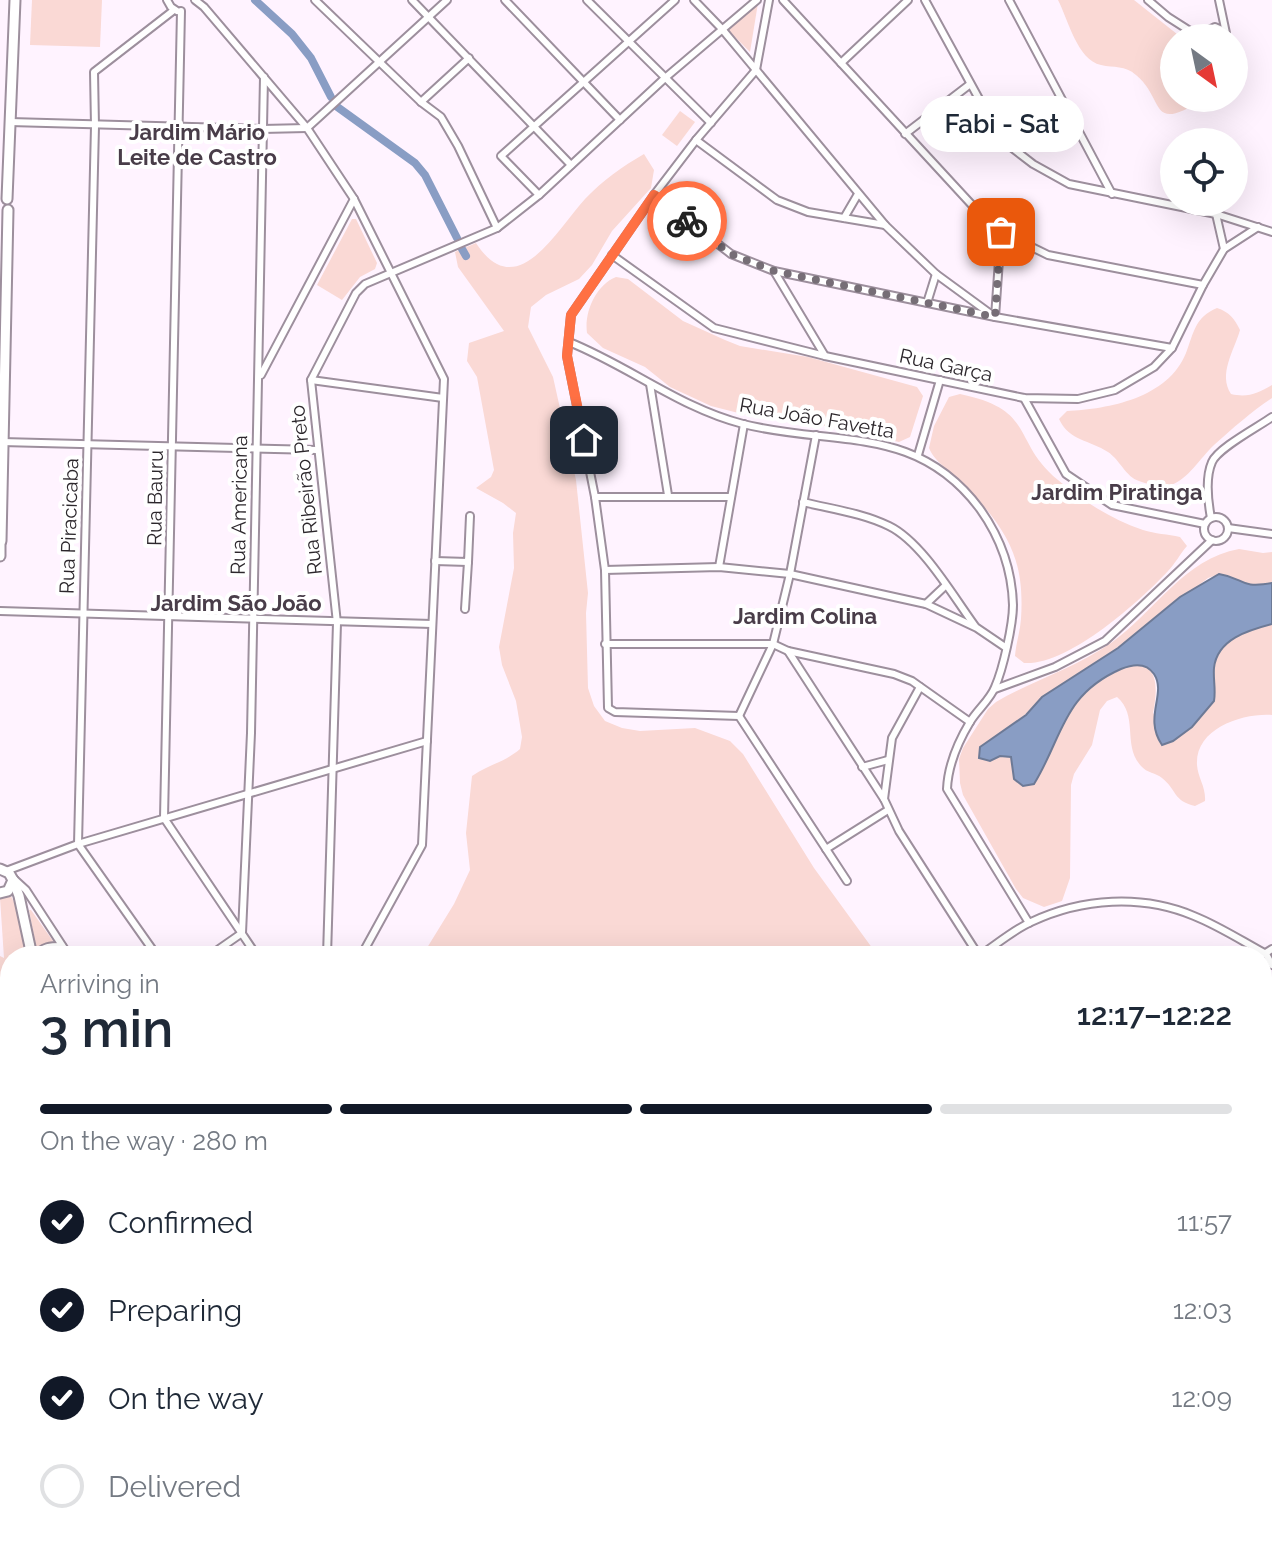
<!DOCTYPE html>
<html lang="en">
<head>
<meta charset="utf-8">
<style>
	:root { --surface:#fff; --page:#f2f2f3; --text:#1f2937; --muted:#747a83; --line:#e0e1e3; --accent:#111827 }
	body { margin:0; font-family:Raleway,sans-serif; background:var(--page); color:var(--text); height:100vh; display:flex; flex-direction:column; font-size:30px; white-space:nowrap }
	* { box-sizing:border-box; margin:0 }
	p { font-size:26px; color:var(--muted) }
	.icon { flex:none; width:44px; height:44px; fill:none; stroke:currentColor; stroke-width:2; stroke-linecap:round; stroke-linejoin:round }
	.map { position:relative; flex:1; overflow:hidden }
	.side { position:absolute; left:0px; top:946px; width:1272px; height:600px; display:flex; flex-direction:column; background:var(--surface); border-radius:32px 32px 0 0; box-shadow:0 8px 32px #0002 }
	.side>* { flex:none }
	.needle { width:52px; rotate:147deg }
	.buttons { position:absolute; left:1160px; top:24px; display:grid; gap:16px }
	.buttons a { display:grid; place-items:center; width:88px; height:88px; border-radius:50%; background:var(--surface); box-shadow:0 8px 32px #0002; font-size:40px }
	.pin { position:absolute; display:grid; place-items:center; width:68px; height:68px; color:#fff; margin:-34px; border-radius:16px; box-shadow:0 4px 12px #0006 }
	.courier { position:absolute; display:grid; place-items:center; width:80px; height:80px; margin:-40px; border:6px solid #ff7043; border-radius:50%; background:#fff; color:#222; box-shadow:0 2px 10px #0007 }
	.bubble { position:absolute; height:56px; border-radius:28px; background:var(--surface); box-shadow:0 8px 32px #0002; font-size:26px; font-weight:600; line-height:56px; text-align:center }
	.head em { font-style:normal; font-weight:600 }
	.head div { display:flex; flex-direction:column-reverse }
	.head { display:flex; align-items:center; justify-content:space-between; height:136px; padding:0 40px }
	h1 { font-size:52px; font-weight:600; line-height:60px }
	.bar { display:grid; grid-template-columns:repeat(4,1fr); gap:12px 8px; align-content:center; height:96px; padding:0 40px }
	.bar i { height:10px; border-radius:6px; background:var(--line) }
	.bar .active { background:var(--accent) }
	.bar p { grid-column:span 4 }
	ol { padding:0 40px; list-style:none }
	li { display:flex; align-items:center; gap:24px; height:88px }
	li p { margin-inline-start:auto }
	li .icon { padding:8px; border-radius:50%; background:var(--accent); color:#fff; stroke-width:4 }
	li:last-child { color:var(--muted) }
	li i { width:44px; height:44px; border:4px solid var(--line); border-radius:50% }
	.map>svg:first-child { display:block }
	.green { fill:#fad9d5 }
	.water { fill:#899dc4; stroke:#6d7a96; stroke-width:2 }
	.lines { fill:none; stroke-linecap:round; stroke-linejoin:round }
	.canal { stroke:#899dc4; stroke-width:8 }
	.minor-casing { stroke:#9d8f9d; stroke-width:10 }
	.secondary-casing { stroke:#9d8f9d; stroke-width:13 }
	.minor { stroke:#fff; stroke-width:6 }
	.secondary { stroke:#fff; stroke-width:9 }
	.done { stroke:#766e76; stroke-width:8; stroke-dasharray:0 14.4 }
	.route { stroke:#ff7043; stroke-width:10 }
	.labels { text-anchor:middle; stroke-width:8; stroke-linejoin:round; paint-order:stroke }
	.street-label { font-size:20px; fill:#2c272c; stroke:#fff }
	.neighbourhood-label { font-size:22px; font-weight:bold; fill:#493d49; stroke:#fff }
</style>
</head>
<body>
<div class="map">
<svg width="1272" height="1546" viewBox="0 0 1272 1546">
	<rect width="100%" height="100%" fill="#fff3ff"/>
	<g class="green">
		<polygon points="32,0 102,0 100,47 30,45"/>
		<path d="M 1058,0 L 1134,0 L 1182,38 L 1174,38 L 1174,98 L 1205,98 C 1148,135 1166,100 1136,75 C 1125,65 1114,68 1101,65 C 1077,60 1068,19 1058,0 Z"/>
		<polygon points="758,3 750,52 728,30"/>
		<polygon points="680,111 695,122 677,146 662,135"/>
		<path d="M 644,154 L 654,170 L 651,188 L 612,231 L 592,265 L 579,279 L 546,295 L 531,307 L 528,327 L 553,377 L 576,480 L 588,593 L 586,613 L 588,688 L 594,706 L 605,721 L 622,728 L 640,731 L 695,728 L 730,741 L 743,754 L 814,868 L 878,956 L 422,956 L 454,904 L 470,870 L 466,833 L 472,776 C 488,765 505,762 520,749 L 522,737 L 516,701 L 502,665 L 499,647 L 514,568 L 513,533 L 516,513 L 503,503 L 476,488 L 491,477 L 494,470 L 477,377 L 467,361 L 469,343 L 504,331 L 458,267 L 455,252 L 476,243 C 517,306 557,229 585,199 C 602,181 623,166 644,154 Z"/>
		<polygon points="352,219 356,219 377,263 375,269 360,277 342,300 317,285"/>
		<path d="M 616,277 L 628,279 L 683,321 L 725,340 L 740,346 L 808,357 L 917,387 L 923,396 L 910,437 L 899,442 L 833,427 L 754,417 L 711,406 L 670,387 L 645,367 L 603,348 L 587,333 C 584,312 596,285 616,277 Z"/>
		<path d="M 1217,308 C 1229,312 1234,318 1240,330 C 1234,351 1218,374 1231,394 C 1248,398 1258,393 1272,385 L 1272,398 C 1251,412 1233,428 1214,445 C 1200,458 1189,479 1169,486 C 1161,488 1148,484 1139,481 C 1126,477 1120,460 1108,452 C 1090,440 1069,441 1059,419 L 1067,411 C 1109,409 1168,398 1186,353 C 1194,332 1195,317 1217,308 Z"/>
		<path d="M 960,394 C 1037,410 1011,441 1058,480 C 1084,502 1111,519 1143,530 C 1155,534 1168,534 1180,537 L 1187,546 C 1180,554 1175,564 1168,571 C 1139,602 1068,666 1024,663 L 1015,656 C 1016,643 1020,632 1021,619 C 1025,558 1007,531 967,487 C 955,473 936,465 929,448 L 934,426 L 949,397 Z"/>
		<path d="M 1239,549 L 1263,553 L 1272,552 L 1272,583 C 1263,585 1254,587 1245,585 C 1230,579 1226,571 1208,578 L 1118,648 L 1042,697 L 1017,723 L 1000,756 L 1011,757 L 1040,773 C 1050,749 1059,721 1077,701 C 1109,668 1169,635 1153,713 L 1173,741 L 1192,727 L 1214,701 C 1216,689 1213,679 1214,668 C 1216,639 1249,630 1272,624 L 1272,715 C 1243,713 1195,728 1197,765 C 1198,778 1206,787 1205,801 L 1195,806 C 1173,801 1177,790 1162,778 C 1156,773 1147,773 1141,766 C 1122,745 1139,716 1117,697 L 1107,701 L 1100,710 L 1092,745 L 1074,774 L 1071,785 L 1070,878 L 1062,901 L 1044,907 L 1023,898 L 1016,889 L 963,795 L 960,783 L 959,759 L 963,748 L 988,709 L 996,702 C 1034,680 1075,668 1111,643 C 1153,613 1185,558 1239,549 Z"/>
		<polygon points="10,894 17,908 27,956 10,956 10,979 0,981 0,956 4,958 0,898"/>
		<polygon points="29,910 31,910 53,941 36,948"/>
		<polygon points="5,1024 10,1024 10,1371 3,1370 7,1151"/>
		<polygon points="1,1424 10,1425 9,1464 0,1499"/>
		<polygon points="408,1536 496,1536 476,1546 411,1546"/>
	</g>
	<path class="water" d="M 1219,574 C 1245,578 1239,589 1272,583 L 1272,624 C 1249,630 1217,639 1214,668 C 1213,679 1216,690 1214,701 L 1192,727 L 1173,741 L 1162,745 C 1143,717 1167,694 1154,674 C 1146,662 1133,664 1121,669 C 1062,695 1063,737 1034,784 L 1023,786 L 1014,779 L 1011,757 L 1000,756 L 990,761 L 979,758 L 980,747 L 1026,715 L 1042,697 L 1118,648 L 1180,597 Z"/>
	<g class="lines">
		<g class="canal">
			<polyline points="255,0 292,34 311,58 331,97"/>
			<polyline points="336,106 415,163 425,175 457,238"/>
			<polyline points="462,249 466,256"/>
		</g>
		<g class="minor-casing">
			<g id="minor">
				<polyline points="167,0 171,7 177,11"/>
				<polyline points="195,0 204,7 307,128 354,199 444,379 422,845 361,956"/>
				<polyline points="315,0 421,102 441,117 458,146 497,228"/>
				<polyline points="412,0 571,165"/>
				<polyline points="505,0 620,120"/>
				<polyline points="587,0 711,123"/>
				<polyline points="694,0 722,29 885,225 936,274 992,315"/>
				<polyline points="783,0 983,217 1001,232 1048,255 1203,285"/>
				<polyline points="925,0 996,130 1011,147 1033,164 1069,184 1216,214 1272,232"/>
				<polyline points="1009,0 1112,194"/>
				<polyline points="1148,0 1168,17 1201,38"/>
				<polyline points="1219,0 1226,33"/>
				<polyline points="181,11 164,818 257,956"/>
				<polyline points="1206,38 1209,30 1215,27 1224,31 1226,38"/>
				<polyline points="841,63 908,0"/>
				<polyline points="421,102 469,58"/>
				<polyline points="10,122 262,129 307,128"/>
				<polyline points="307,128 447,0"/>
				<polyline points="905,134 969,85"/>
				<polyline points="696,140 777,200 808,212 885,225"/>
				<polyline points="539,195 501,156 675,0"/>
				<polyline points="654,195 731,254 774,271 995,317 1172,348"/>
				<polyline points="1216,214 1224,249"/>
				<polyline points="844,218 858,194"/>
				<polyline points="612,255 714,328 825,356 1024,398 1078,399 1115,390 1154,367 1172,348 1203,285 1224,249 1258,227"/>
				<polyline points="774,271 825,356"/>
				<polyline points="927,303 936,274"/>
				<polyline points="995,317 1001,232"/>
				<path d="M 569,342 C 629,366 680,408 743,424 C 834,447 916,423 980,509 C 1000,537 1012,570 1013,605 C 1013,625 1003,669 995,687 C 990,700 977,710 970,722 C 958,742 948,766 947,789 L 1029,923"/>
				<polyline points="261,375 354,199"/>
				<polyline points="311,380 443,398"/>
				<polyline points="650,384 668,495"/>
				<polyline points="1024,398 1066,474 1112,505 1205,524"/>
				<polyline points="2,442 317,450"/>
				<polyline points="918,455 940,380"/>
				<polyline points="595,497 731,497"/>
				<path d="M 803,502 C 831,509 863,513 889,526 C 922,542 953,596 975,626"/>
				<circle cx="1216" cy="529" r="12"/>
				<path d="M 1211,518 C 1208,502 1205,478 1212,462 C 1218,448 1258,427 1272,417"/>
				<polyline points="1228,528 1272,534"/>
				<polyline points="435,561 468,562 470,516"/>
				<polyline points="719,567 744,424"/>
				<polyline points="605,570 719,567 790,574 926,604 977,628 1005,647"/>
				<polyline points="926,604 945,586"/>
				<polyline points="465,609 468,562"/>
				<polyline points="0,611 432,624"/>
				<polyline points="605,644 773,644 788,651 894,674 912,681 970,722"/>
				<polyline points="788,651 884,799 899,831 979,956"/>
				<polyline points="995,689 1055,667 1105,641 1212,540"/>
				<polyline points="739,716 615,712 608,708 605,570 595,497 567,356 571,315 654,195 696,140 756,70 769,0"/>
				<polyline points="739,716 773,644 790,574 816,435"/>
				<polyline points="739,716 847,881"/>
				<polyline points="862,767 888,760"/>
				<polyline points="884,799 892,738 920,687"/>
				<polyline points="826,849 888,810"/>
				<polyline points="6,871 78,844 427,741"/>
				<polyline points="14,879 26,890 69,956"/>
				<path d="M 36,956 C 42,946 51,946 62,946"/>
				<polyline points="157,956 78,844 95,126 94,72 174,10"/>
				<polyline points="209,956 242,933 251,733 264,77"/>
				<polyline points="327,956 337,623 311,380 356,293 365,284 497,228 539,195 665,78 757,0"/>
				<path d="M 979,956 C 996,945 1013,930 1031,922 C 1082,898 1142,894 1194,916 C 1219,926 1242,941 1266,954 L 1272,965"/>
				<polyline points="1261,956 1272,949"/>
				<polyline points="1262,1039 1272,1033"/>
				<polyline points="1262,1159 1272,1153"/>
				<polyline points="1262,1180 1272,1174"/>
				<polyline points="342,1536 344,1546"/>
				<polyline points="356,1536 360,1546"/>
				<polyline points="634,1536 639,1546"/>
				<polyline points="1171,1536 1173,1546"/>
				<polyline points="22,1546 33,1536"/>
			</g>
		</g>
		<g class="secondary-casing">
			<g id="secondary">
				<polyline points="7,199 15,0"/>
				<polyline points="0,541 0,556"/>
				<polyline points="1,541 8,210"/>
				<polyline points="0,869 9,873 13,880 8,891 0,893"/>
				<polyline points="13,880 19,896 32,956"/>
				<polyline points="0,990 10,985"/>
				<polyline points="0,1016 10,1020"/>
				<polyline points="0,1078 2,1150 0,1315"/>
				<polyline points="0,1379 10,1377"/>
				<polyline points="0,1419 10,1421"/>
				<polyline points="7,1546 10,1503"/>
			</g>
		</g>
		<use href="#minor" class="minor"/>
		<use href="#secondary" class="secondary"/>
	</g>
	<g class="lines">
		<polyline class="done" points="687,221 731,254 774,271 995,317 1001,232"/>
		<polyline class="route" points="584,440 567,356 571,315 654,195 687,221"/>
	</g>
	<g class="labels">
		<g class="street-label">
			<text transform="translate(946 365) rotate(12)" y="7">Rua Garça</text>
			<text transform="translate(817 418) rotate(10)" y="7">Rua João Favetta</text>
			<text transform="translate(306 490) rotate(-96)" y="7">Rua Ribeirão Preto</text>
			<text transform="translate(155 498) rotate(-89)" y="7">Rua Bauru</text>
			<text transform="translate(239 505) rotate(-89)" y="7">Rua Americana</text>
			<text transform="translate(69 526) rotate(-88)" y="7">Rua Piracicaba</text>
		</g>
		<g class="neighbourhood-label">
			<text x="197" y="140">Jardim Mário<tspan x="197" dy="25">Leite de Castro</tspan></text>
			<text x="1117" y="500">Jardim Piratinga</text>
			<text x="236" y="611">Jardim São João</text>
			<text x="805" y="624">Jardim Colina</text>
		</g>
	</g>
</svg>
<div class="buttons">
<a><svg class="needle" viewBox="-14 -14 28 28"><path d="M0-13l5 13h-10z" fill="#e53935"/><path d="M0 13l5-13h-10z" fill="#747a83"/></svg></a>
<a><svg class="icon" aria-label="locate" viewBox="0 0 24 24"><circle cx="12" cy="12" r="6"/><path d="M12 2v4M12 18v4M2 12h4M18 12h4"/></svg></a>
</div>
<div class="pin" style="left:1001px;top:232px;background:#ea580c"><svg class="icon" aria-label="bag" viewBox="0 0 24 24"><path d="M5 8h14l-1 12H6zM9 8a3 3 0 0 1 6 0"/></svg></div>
<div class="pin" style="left:584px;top:440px;background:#1f2937"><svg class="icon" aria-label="home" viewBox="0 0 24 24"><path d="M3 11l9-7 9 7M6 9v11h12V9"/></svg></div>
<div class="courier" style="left:687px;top:221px"><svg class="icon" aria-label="bike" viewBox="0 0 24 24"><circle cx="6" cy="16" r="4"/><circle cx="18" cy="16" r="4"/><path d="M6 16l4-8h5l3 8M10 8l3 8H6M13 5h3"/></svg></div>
<div class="bubble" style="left:920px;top:96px;width:164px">Fabi - Sat</div>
<section class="side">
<div class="head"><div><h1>3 min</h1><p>Arriving in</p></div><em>12:17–12:22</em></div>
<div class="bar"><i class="active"></i><i class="active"></i><i class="active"></i><i></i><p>On the way · 280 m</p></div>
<ol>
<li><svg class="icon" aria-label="check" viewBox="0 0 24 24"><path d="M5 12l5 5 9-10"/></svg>Confirmed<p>11:57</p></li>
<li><svg class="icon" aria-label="check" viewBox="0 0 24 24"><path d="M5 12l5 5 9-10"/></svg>Preparing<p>12:03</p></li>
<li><svg class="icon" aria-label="check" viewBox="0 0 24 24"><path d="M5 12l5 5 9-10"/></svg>On the way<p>12:09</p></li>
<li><i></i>Delivered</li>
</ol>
</section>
</div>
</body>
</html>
